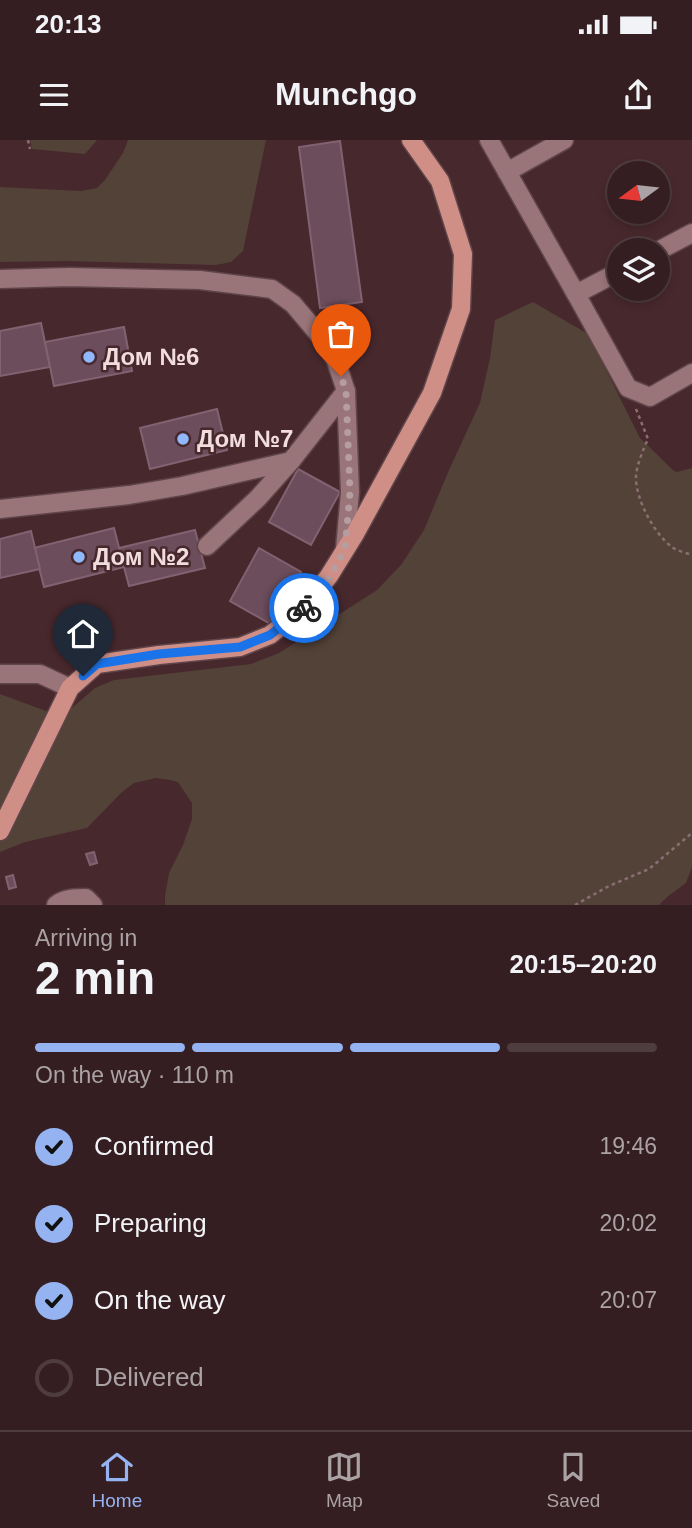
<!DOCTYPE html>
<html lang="en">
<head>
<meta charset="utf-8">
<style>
	:root { --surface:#351e22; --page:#402b2f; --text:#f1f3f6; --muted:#aaa2a5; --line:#4f3c40; --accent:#95b2f1 }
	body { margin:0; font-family:Arial,sans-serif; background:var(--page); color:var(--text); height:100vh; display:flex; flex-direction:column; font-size:26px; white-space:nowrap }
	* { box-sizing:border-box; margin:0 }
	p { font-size:23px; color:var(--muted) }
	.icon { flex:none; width:38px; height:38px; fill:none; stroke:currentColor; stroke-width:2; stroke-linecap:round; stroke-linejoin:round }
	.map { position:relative; height:765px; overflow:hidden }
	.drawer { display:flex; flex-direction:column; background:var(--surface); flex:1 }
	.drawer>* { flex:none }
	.needle { width:46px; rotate:255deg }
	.tools { position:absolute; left:607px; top:21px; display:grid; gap:14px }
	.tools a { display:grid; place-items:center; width:63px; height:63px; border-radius:50%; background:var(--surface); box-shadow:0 4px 10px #0003,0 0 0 2px var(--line); font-size:35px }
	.pin { position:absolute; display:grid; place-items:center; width:60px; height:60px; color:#fff; margin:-72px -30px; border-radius:50% 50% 50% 0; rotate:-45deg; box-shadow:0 0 7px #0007 }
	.pin .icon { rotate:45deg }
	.courier { position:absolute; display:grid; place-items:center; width:70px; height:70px; margin:-35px; border:5px solid #1a73e8; border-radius:50%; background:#fff; color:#222; box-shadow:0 2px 9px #0007 }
	.summary em { font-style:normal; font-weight:600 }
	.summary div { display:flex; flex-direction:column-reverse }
	.summary { display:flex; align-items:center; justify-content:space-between; height:119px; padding:0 35px }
	h1 { font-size:46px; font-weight:600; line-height:52px }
	.bar { display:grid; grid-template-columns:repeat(4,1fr); gap:10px 7px; align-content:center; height:84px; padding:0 35px }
	.bar i { height:9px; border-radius:5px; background:var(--line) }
	.bar .on { background:var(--accent) }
	.bar p { grid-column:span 4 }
	ol { padding:0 35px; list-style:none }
	li { display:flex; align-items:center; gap:21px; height:77px }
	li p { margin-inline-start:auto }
	li .icon { padding:7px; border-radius:50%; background:var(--accent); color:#111; stroke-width:4 }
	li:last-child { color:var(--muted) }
	li i { width:38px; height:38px; border:4px solid var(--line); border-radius:50% }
	.status { display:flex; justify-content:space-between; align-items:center; height:49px; padding:0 35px; background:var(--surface); direction:ltr }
	.status svg { height:19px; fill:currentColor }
	header { display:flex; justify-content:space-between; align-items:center; height:91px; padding:0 35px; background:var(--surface); font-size:32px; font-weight:600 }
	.tab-bar { display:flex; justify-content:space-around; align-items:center; height:98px; border-top:2px solid var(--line); background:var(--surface); font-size:19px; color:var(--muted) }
	.tab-bar a { display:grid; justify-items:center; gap:4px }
	.tab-bar .on { color:var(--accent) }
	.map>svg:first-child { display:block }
	.green { fill:#534238 }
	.building { fill:#6c4d5c; stroke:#826271; stroke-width:2 }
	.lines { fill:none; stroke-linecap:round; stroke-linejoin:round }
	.minor-casing { stroke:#5f4549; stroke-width:21 }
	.major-casing { stroke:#5f4549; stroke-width:21 }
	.path { stroke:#8a6f72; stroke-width:2.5; stroke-dasharray:3.5 3.5; stroke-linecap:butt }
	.minor { stroke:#997478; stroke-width:18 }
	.major { stroke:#d08f86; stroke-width:18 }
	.done { stroke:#b69da0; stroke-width:7; stroke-dasharray:0 12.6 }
	.route { stroke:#1a73e8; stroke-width:9 }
	.poi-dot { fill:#8fb8fd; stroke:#47282d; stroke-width:2.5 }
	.labels { text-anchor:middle; stroke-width:5; stroke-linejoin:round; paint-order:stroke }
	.poi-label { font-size:24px; font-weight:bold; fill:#f1dcde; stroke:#47282d; text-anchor:start }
</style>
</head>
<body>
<div class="status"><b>20:13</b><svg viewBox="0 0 49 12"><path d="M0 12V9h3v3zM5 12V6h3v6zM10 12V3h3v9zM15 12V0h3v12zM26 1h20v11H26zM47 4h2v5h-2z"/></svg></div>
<header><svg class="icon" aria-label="menu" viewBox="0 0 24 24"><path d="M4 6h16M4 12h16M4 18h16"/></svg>Munchgo<svg class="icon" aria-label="share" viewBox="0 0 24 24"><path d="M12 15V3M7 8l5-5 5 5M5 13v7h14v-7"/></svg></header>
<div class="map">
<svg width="692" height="765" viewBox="0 0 692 765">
	<rect width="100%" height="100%" fill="#47282d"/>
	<g class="green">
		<polygon points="30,0 97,0 85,14 32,9"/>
		<polygon points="128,0 266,0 243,111 231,122 216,125 66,121 0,122 0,47 81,51 97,48 105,40 123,13"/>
		<polygon points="533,162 588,194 640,298 674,331 677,332 692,328 692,727 686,743 667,757 659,765 165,765 165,756 169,733 183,705 192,679 192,663 178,642 170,640 156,638 134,643 121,653 87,688 25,702 0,712 0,554 46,571 72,568 95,548 114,540 251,524 279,513 377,450 401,425 424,390 449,330 480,263 490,218 495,180"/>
	</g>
	<g class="building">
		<polygon points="340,1 362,162 320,168 299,7"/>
		<polygon points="41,183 50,227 0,236 0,191"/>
		<polygon points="124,187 132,231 54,246 45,202"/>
		<polygon points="217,269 227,310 150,329 140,288"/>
		<polygon points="298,329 340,352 311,405 269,382"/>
		<polygon points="114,388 124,427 44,447 34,408"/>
		<polygon points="195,390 205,428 129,446 119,408"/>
		<polygon points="31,391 40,429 0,438 0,399"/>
		<polygon points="259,408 301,432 272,485 230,461"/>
		<polygon points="94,712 97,723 90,725 86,714"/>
		<polygon points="13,735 16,747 9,749 6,737"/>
	</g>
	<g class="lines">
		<g class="minor-casing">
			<g id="minor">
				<polyline points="489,0 576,154 620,131"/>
				<polyline points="507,32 564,0"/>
				<polyline points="658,111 692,93"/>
				<polyline points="0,139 69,137 200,140 272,149 293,164 326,203 336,221 346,251 350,352 345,409"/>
				<polyline points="576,154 628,248 650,257 692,233"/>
				<polyline points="0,369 129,355 182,346 291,321"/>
				<polyline points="207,406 258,358 291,321 346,251"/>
				<polyline points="0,534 40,534 70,548"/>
				<path d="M 56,765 C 64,758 76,758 86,758 L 93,765"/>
			</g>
		</g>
		<g class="major-casing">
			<polyline id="major" points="0,691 70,548 97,524 159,515 240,507 270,495 303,469 329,436 355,394 432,253 461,169 463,114 440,41 411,0"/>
		</g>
		<g class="path">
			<polyline points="28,0 30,9"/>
			<path d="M 636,269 L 648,299 C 643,310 637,324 636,336 C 635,358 654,394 672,407 C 677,411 686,413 692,415"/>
			<polyline points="575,765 609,746 649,729 692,693"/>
		</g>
		<use href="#minor" class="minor"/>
		<use href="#major" class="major"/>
	</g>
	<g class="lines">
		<polyline class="done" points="304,468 330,436 345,409 350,352 346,251 341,236"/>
		<polyline class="route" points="83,536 97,524 159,514 240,507 270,495 304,468"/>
	</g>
	<g class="poi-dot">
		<circle cx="89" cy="217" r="7"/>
		<circle cx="183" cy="299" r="7"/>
		<circle cx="79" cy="417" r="7"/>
	</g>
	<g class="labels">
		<g class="poi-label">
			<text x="103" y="225">Дом №6</text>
			<text x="197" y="307">Дом №7</text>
			<text x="93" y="425">Дом №2</text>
		</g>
	</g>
</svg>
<div class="tools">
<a><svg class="needle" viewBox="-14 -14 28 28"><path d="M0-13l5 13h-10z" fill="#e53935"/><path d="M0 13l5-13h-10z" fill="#aaa2a5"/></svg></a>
<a><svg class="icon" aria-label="layers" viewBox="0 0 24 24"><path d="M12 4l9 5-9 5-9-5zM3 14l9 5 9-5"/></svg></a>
</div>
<div class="pin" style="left:341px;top:236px;background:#ea580c"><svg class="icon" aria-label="bag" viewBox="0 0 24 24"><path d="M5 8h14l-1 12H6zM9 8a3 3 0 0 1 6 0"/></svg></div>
<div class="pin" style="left:83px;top:536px;background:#1f2937"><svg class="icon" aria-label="home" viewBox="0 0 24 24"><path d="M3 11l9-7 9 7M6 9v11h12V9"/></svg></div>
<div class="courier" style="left:304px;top:468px"><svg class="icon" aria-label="bike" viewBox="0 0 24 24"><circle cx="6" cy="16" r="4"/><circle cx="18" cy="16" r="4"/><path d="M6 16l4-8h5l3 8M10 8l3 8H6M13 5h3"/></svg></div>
</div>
<section class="drawer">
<div class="summary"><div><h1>2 min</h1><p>Arriving in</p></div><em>20:15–20:20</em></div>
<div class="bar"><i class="on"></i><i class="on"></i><i class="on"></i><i></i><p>On the way · 110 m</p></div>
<ol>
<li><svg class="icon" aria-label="check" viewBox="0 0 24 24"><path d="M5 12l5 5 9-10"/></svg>Confirmed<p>19:46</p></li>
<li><svg class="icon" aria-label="check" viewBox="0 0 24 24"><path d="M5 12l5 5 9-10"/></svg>Preparing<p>20:02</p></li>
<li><svg class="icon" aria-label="check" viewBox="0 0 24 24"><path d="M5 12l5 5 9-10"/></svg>On the way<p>20:07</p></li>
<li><i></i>Delivered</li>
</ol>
</section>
<nav class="tab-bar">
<a class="on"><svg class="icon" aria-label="home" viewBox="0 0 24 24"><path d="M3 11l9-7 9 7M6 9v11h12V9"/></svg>Home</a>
<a><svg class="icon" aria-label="map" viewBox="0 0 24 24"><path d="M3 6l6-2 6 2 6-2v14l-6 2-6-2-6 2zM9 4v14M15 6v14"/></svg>Map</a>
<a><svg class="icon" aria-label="saved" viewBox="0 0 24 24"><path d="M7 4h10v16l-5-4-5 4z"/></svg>Saved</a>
</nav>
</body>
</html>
